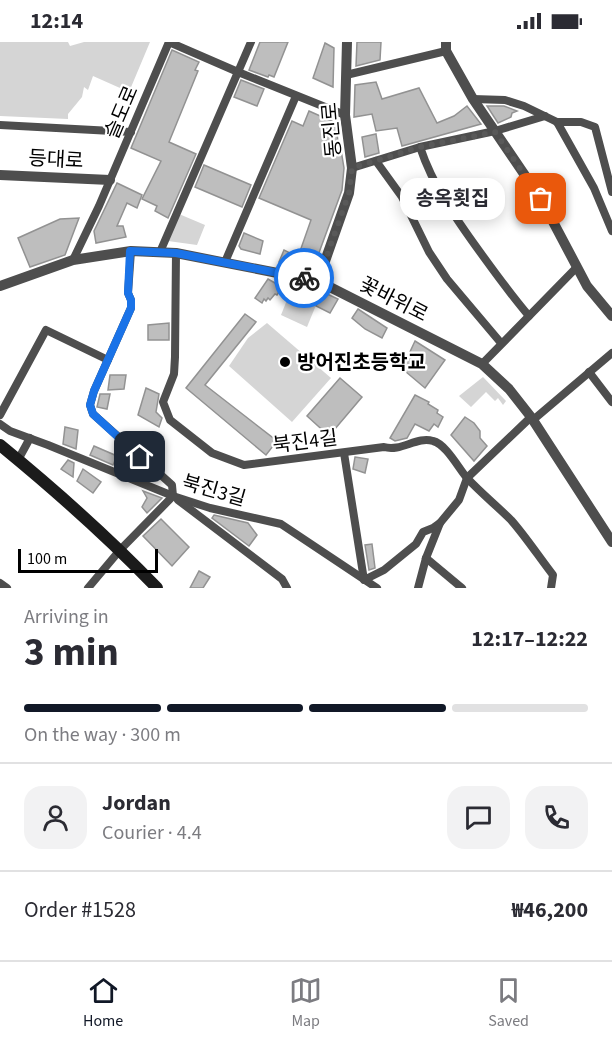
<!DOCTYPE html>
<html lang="en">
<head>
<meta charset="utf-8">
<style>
	:root { --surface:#fff; --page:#f2f2f3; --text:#2b2b33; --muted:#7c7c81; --line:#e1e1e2; --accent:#111827 }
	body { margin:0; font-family:"Source Sans 3","Noto Sans KR",sans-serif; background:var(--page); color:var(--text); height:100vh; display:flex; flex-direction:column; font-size:22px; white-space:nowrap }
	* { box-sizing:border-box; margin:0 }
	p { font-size:20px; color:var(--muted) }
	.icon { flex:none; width:33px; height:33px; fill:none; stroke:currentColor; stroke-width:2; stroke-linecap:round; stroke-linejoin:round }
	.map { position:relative; height:546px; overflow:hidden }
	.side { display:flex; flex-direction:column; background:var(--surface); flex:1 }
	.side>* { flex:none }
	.scale { position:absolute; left:18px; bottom:15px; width:140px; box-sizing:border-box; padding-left:6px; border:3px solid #000; border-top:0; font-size:16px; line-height:21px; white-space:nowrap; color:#000; -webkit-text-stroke:4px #fff; paint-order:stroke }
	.pin { position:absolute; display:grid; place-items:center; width:51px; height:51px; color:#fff; margin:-26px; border-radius:12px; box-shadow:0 3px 9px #0006 }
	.courier { position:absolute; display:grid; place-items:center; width:60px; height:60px; margin:-30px; border:4px solid #1a73e8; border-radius:50%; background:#fff; color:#222; box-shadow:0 2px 8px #0007 }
	.bubble { position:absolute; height:42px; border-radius:18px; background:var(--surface); box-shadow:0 3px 15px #0003; font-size:20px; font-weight:700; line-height:42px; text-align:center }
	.head em { font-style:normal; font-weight:700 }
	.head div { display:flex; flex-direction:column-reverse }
	.head { display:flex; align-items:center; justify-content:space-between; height:102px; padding:0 24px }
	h1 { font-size:39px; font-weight:700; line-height:45px }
	.bar { display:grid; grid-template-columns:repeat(4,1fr); gap:9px 6px; align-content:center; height:72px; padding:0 24px }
	.bar i { height:8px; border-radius:4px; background:var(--line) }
	.bar .active { background:var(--accent) }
	.bar p { grid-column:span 4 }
	.line { display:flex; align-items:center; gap:15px; padding:0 24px; border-top:2px solid var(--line) }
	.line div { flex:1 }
	.round { display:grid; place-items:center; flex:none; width:63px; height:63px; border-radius:18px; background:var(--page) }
	.status { display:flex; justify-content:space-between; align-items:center; height:42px; padding:0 30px; background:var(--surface); direction:ltr }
	.status svg { height:16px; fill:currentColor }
	.tab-bar { display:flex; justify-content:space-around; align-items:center; height:84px; border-top:2px solid var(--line); background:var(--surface); font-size:16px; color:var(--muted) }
	.tab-bar a { display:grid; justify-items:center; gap:3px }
	.tab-bar .active { color:var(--accent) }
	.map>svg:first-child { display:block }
	.green { fill:#d5d5d5 }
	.building { fill:#bebebe; stroke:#929292; stroke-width:1.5 }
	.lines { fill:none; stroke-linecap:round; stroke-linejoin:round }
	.minor { stroke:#4e4e4e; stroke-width:8 }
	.tertiary { stroke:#4e4e4e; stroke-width:10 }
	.secondary { stroke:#1b1b1b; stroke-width:12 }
	.done { stroke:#595959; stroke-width:6; stroke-dasharray:0 10.8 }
	.route { stroke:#1a73e8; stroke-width:8 }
	.poi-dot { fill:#000; stroke:#fff; stroke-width:2 }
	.labels { text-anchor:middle; stroke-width:4.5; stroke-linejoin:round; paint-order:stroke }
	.street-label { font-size:20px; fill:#000; stroke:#fff }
	.poi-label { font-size:20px; font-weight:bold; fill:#000; stroke:#fff; text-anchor:start }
</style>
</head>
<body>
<div class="status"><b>12:14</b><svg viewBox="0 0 49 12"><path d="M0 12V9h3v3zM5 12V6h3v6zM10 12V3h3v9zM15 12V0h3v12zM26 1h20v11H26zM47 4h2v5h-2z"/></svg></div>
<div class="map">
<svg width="612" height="546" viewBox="0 0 612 546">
	<rect width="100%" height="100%" fill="#fff"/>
	<g class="green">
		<polygon points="0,0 68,0 70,4 84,0 150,0 129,50 93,34 88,48 84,45 82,55 68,72 68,77 0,74"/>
		<polygon points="179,172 205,183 197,203 168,199"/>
		<polygon points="293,243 321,251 307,285 281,273"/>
		<polygon points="267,281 331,336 292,380 229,324 248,296"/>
		<polygon points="483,335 506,359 503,363 498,356 495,359 486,350 471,365 459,354"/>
	</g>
	<g class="building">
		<polygon points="260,0 288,0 274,35 269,33 268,35 249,28"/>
		<polygon points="357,0 381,0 380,18 356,24"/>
		<polygon points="325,1 334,6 333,45 313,36"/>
		<polygon points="172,8 199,20 195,28 198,29 169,100 196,112 168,176 155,169 157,164 142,157 161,119 131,106"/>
		<polygon points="241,38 264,47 257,64 234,55"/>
		<polygon points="376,40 382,57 419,46 437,81 454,74 467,64 481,82 402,104 397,86 376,89 372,72 354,75 355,43"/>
		<polygon points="487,64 504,64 517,69 512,71 511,75 498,81"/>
		<polygon points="309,69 336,81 338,101 340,102 344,126 342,148 313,227 279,220 284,208 298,215 311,178 259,156 292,79 303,84"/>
		<polygon points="376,92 379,111 365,115 362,95"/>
		<polygon points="204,123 251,143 242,165 195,145"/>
		<polygon points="117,141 142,153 137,166 127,161 117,184 123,184 126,195 96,201 94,189"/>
		<polygon points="79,176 65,213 30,225 18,196 60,177"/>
		<polygon points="244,191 263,199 260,212 241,207 239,204"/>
		<polygon points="268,237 282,245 277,253 275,252 270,258 268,256 266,259 264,257 262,261 255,256"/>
		<polygon points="323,250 338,257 330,271 316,264"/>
		<polygon points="358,267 387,286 382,296 365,287 352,276"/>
		<polygon points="245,272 256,280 205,343 277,399 266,413 186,346"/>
		<polygon points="169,281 169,298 148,298 148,283"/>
		<polygon points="415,299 445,318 425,346 399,324 408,314"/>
		<polygon points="110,333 126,333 124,347 108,348"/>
		<polygon points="340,336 362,355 329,394 307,374"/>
		<polygon points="146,346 159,352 156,370 162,376 159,385 138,373"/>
		<polygon points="100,352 110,352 107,367 97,365"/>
		<polygon points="415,353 429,360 428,362 438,368 437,371 443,375 438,385 434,382 429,389 415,382 407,396 395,399 390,396"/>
		<polygon points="465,375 474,381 480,389 480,396 487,404 474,419 451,393"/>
		<polygon points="65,385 78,388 76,407 63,402"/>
		<polygon points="94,404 117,414 113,423 90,413"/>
		<polygon points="355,415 368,417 365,431 353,427"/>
		<polygon points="68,418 74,421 73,435 61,427"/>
		<polygon points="83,427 101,440 93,451 77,439"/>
		<polygon points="143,449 162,456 147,471 142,465 147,456"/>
		<polygon points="214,473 248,481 257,493 249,504 212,476"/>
		<polygon points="161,477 189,505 172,524 143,494"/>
		<polygon points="372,502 375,526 369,528 365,503"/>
		<polygon points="199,529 210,535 203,546 190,546"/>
	</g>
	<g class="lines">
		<g class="minor">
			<polyline points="169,0 238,30 345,73"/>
			<polyline points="346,33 446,9"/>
			<polyline points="473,57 505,58 524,64 557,80 594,146 612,189"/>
			<polyline points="557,80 581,80 595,85 612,150"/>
			<polyline points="0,83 131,90"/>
			<path d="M 420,105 C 433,144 456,177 480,210 C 496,232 511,253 529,274"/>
			<polyline points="376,119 402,155 429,210 447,237 501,301"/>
			<polyline points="352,126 420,105 495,89 545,74"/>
			<polyline points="131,209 128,251 131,258 131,266 94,349 90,363 93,372 172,443 173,454"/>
			<polyline points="160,210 251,0"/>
			<path d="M 176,211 L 175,315 L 174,332 L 163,360 L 170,378 L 212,411 L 244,423 L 384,405 C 401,410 417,394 433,399 C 446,402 459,427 467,436 C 481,451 497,464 511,478 C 526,495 539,515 553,533 L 551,546"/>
			<polyline points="73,218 99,164 169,0"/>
			<polyline points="225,220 296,54"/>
			<polyline points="482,322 577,225"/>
			<polyline points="589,330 612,360"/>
			<polyline points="0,373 46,288 108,318"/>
			<polyline points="533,378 612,311"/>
			<polyline points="0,382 10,389 48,403 173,454 210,466 281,482 377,546"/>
			<polyline points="344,411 364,538 384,528 416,502 423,490 433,486 440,481"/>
			<polyline points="18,418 30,396"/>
			<polyline points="178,458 282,537 287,546"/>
			<polyline points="426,516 462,546"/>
			<polyline points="0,541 7,546"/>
			<polyline points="88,546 120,508 173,454"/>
			<polyline points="418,546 426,516 440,481 459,458 467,436 531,375"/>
		</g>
		<g class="tertiary">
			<polyline points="446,0 446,9 473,57 541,157 587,244 612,274"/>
			<polyline points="0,133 110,138"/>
			<polyline points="318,239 349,151 352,126 345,73 347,0"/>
			<polyline points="0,244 73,218 131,209 176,211 318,239 482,322 509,347 531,375 612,500"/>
		</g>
		<path class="secondary" d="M 0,403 C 55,448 108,495 157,546"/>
	</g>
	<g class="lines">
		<polyline class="done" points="304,236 318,239 349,151 352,126 420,105 495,90 541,157"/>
		<polyline class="route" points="140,415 93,372 90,363 94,349 131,266 131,258 128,251 130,209 176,211 304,236"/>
	</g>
	<circle class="poi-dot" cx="285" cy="320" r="6"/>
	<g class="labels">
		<g class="street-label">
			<text transform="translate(121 70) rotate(-67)" y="7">슬도로</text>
			<text transform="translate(331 88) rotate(-95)" y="7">동진로</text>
			<text transform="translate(56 117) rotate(3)" y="7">등대로</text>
			<text transform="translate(394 257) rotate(27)" y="7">꽃바위로</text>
			<text transform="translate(305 399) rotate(-7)" y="7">북진4길</text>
			<text transform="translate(214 448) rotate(16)" y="7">북진3길</text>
		</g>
		<g class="poi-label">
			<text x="297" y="327">방어진초등학교</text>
		</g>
	</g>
</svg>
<div class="scale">100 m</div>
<div class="pin" style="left:541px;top:157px;background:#ea580c"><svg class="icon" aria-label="bag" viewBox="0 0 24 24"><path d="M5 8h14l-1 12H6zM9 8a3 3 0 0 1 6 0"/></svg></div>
<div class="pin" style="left:140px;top:415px;background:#1f2937"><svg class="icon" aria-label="home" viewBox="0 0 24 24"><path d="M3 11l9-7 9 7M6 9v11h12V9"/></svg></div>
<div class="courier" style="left:304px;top:236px"><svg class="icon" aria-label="bike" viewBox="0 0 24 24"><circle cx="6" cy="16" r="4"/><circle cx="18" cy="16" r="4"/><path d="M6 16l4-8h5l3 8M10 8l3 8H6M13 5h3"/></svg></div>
<div class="bubble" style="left:400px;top:136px;width:105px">송옥횟집</div>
</div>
<section class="side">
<div class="head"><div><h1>3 min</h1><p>Arriving in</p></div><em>12:17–12:22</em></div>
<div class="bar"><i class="active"></i><i class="active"></i><i class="active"></i><i></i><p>On the way · 300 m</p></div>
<div class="line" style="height:108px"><a class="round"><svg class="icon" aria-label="person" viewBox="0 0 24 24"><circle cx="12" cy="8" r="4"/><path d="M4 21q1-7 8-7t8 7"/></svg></a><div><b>Jordan</b><p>Courier · 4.4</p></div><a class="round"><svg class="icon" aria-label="chat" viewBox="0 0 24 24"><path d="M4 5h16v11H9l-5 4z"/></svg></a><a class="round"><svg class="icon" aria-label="phone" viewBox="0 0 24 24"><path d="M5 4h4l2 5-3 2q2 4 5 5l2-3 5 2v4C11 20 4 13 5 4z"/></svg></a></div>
<div class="line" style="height:78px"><div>Order #1528</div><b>₩46,200</b></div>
</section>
<nav class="tab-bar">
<a class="active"><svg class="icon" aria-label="home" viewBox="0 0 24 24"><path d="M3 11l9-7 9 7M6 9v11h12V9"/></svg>Home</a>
<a><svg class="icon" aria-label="map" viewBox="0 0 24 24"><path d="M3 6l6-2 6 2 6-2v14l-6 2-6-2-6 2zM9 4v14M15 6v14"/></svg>Map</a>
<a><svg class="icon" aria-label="saved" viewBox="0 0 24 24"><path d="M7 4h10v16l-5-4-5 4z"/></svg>Saved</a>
</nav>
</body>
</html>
